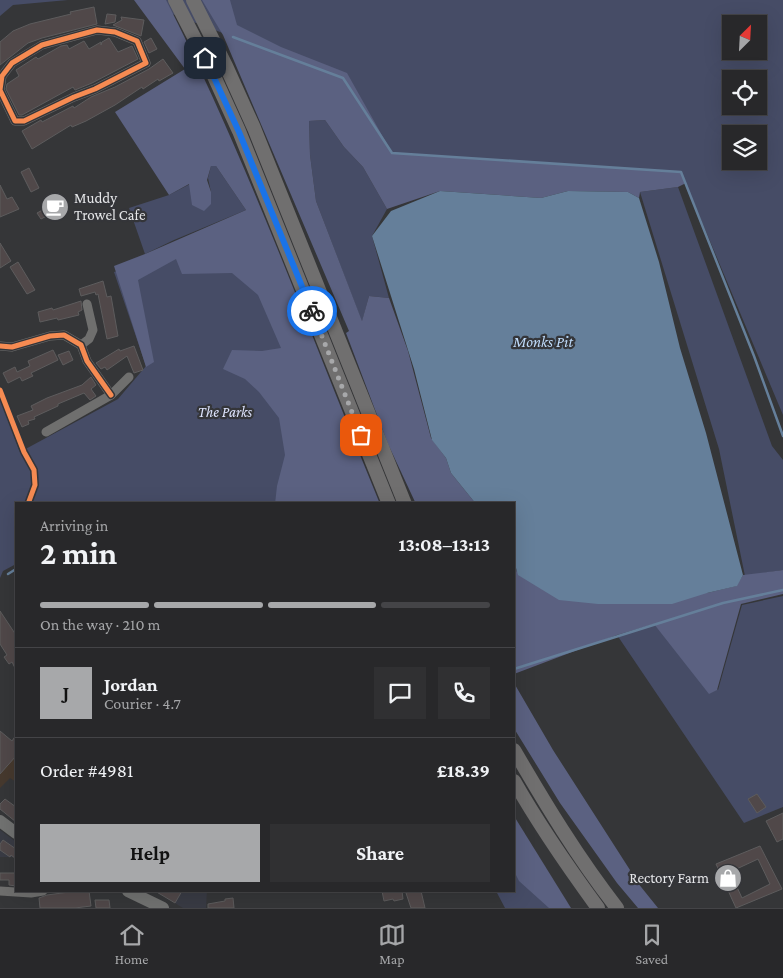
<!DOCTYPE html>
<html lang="en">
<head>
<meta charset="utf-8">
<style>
	:root { --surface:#28282a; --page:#303032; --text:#f1f3f6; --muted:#a5a6a8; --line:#444447; --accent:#a7a8aa }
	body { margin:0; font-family:"Crimson Pro",serif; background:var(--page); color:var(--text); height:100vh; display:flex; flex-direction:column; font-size:19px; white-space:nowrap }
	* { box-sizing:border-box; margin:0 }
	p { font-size:16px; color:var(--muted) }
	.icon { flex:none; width:28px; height:28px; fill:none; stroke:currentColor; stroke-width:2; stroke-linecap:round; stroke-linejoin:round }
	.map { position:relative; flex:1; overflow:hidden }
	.sheet { position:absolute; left:15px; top:502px; width:500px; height:390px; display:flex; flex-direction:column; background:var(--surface); border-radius:0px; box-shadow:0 5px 20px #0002,0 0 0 1px var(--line) }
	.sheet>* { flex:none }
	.needle { width:32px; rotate:24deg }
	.controls { position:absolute; left:722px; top:15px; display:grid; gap:10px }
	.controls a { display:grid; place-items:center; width:45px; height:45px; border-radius:0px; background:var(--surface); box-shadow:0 5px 20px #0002,0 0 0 1px var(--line); font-size:25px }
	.pin { position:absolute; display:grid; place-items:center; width:42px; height:42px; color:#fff; margin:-21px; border-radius:10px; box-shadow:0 2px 8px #0006 }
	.courier { position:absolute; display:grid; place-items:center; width:50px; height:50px; margin:-25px; border:4px solid #1a73e8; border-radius:50%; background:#fff; color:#222; box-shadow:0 1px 6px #0007 }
	.headline em { font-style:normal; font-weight:700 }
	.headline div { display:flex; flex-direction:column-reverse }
	.headline { display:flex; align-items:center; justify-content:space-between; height:85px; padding:0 25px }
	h1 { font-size:32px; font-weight:700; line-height:38px }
	.bar { display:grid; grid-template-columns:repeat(4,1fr); gap:8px 5px; align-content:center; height:60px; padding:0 25px }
	.bar i { height:6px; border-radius:4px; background:var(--line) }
	.bar .current { background:var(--accent) }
	.bar p { grid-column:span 4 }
	.line { display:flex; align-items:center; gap:12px; padding:0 25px; border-top:1px solid var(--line) }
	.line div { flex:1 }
	.round { display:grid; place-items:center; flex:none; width:52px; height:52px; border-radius:0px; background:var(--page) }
	.action { display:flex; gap:10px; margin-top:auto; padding:10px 25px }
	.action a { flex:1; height:58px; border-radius:0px; background:var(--accent); color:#111; font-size:20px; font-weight:700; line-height:58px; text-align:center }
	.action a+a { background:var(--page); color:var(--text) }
	.tab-bar { display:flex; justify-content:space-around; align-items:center; height:70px; border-top:1px solid var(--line); background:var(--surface); font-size:14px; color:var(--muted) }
	.tab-bar a { display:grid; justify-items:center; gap:2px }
	.tab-bar .current { color:var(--accent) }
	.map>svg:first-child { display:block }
	.built { fill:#393b44 }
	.industrial { fill:#46392e }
	.green { fill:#464c66; fill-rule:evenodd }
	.forest { fill:#5b6181 }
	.water { fill:#657f9a }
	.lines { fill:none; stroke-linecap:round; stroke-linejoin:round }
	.stream { stroke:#657f9a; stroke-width:2.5 }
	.building { fill:#504849; stroke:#5d5c5d; fill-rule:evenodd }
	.street { stroke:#6f6f6e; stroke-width:9 }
	.secondary { stroke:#717271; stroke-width:12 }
	.primary { stroke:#706f6f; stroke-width:14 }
	.cycleway-casing { stroke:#343539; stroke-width:8 }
	.cycleway { stroke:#f68b52; stroke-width:5 }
	.done { stroke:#a7a8aa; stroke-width:5; stroke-dasharray:0 9 }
	.route { stroke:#1a73e8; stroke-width:6 }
	.labels { text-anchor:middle; stroke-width:4.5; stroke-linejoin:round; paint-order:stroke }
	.poi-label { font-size:15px; fill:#e5e6e8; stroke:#343539; text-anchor:start }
	.park-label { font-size:15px; font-style:italic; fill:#dde3fc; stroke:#343539 }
	.water-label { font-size:16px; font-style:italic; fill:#bedaf9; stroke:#343539 }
</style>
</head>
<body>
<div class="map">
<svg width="783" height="908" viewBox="0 0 783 908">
	<rect width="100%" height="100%" fill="#353638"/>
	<g class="built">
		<polygon points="0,830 16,842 16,859 14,857 0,857"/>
		<polygon points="155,891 207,891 206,908 183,908"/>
	</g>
	<polygon class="industrial" points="16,752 16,782 10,778 0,788 0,772"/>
	<g class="green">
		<polygon points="0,0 68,0 13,5 0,16"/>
		<path d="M 135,0 L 783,0 L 783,415 L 681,172 L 392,153 L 343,78 ZM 731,24 L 759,24 L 759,51 L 731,51 ZM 731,79 L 759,79 L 759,106 L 731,106 ZM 731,134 L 759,134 L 759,161 L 731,161 Z"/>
		<polygon points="325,120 344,147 363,167 387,209 372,236 389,298 369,296 362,322 316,201 310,155 309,121"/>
		<polygon points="211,166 216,166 246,210 174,240 145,254 129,208 169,195 190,184 211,192 208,178"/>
		<polygon points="678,187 772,446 783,460 783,570 745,576 719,449 640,192"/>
		<polygon points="249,234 359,504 16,504 16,564 3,571 0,578 0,399 20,452 118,399 146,366 114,272"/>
		<polygon points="783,596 783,807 744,823 617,635 654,624 718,690 742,605"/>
		<polygon points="514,835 555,908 505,908 496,891 514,891"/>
	</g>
	<g class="forest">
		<path d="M 134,0 L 166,0 C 249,163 310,335 380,504 L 275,504 L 277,486 L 285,455 L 279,418 L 259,392 L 245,379 L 223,369 L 232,350 L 262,351 L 281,348 L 258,295 L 232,273 L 182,274 L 176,259 L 138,280 L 154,362 L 146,367 L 114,266 L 145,254 L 246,210 L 216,166 L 211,166 L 207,180 L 211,192 L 211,204 L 204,211 L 192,205 L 189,184 L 169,195 L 115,112 L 185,69 Z"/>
		<polygon points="202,0 230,0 237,25 281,47 347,73 392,153 681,172 686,183 678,187 640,192 639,198 628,192 568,191 541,198 440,191 387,209 363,167 344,147 325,120 309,121 310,155 316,201 362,321 369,296 389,298 408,351 431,438 446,458 451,473 476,504 416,504 388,444 346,333 349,331 223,35"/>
		<polygon points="514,561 517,572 707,593 736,586 743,575 783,570 783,594 741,604 717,690 709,694 654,624 617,635 514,674"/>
		<polygon points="514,683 553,750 630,870 629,872 658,908 638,908 617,883 560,803 515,730"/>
		<polygon points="514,816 571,908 549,908 519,881 514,871"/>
	</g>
	<polygon class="water" points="440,191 541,198 568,191 628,192 639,198 659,262 680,348 706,433 743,575 737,586 707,593 672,604 598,604 559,600 518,575 514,561 514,504 476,504 451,473 446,458 432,440 414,369 372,236 391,211"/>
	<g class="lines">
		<g class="stream">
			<polyline points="233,37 343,78 392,153 681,172 754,356 783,436"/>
			<polyline points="8,574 16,569"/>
			<polyline points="514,669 723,603 783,590"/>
		</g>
	</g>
	<g class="building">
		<polygon points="94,7 97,24 42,38 28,43 0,65 0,42 13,31 30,24 71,14 70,12"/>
		<polygon points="107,14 116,15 115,22 105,24"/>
		<polygon points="121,17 144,20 141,36 113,25 122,20"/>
		<polygon points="109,38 118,52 132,46 138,59 92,83 75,90 73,87 22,115 19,115 6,89 7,84 19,76 16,70 36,57 38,59 61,46 67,45 69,49 84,41 89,49 101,42 101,45 102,42"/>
		<polygon points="151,38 157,49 149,53 144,42"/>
		<polygon points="163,59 173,73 159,81 158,79 143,89 142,87 115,105 86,121 72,127 71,125 32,149 22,131 41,120 42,122 73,106 74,108 91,97 115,87 149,69"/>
		<polygon points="29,168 39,188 31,192 21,172"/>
		<polygon points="0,185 7,199 12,197 19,209 0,217"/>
		<polygon points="59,201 62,208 41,219 37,213"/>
		<polygon points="0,243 11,261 0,268"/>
		<polygon points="18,262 35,290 27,294 10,267"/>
		<polygon points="103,281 107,297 111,296 118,336 107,339 98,294 96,295 95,292 81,296 79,289"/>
		<polygon points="81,301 82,310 78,312 79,315 58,320 57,318 40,322 38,312 52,308 53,310"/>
		<polygon points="134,346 143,370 134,373 127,356 107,370 105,367 101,369 96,363 119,349 120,351"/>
		<polygon points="53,350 58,360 31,373 33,376 22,381 20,377 8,383 3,373 15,367 17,372 30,366 28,361"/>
		<polygon points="69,351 73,360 63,365 58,355"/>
		<polygon points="91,377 96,385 91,389 96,396 90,400 84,393 58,404 58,406 34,417 35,419 28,421 29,424 22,427 17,416 33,410 31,406 47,398 82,385"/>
		<polygon points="0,611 16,635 16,670 12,662 9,664 4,657 7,655 0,644"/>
		<polygon points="0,731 12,741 16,735 16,756 0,774"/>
		<polygon points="757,794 766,807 757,813 748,799"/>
		<polygon points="5,799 16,807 16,822 0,809 0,804"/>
		<polygon points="783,813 783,839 777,842 766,821"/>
		<polygon points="3,840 16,849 16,859 11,855 10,857 0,850 0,844"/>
		<path d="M 760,846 L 782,889 L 736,908 L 716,864 ZM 758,859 L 770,884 L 742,898 L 730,872 Z"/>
		<polygon points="0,873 16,873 16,886 9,885 9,880 0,880"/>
		<polygon points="77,891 89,891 91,906 75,908 40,908 39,898 47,895"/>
		<polygon points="155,891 182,891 175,903"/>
		<polygon points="382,891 402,891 403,899 394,901 393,899 384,901"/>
		<polygon points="414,891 421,891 425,908 411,908 406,893"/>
		<polygon points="233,898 234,908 208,908 208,904 225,901 225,899"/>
		<polygon points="95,900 109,900 110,908 96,908"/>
	</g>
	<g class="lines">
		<g class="street">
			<polygon points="97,30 115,32 137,41 146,63 95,89 74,97 24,121 15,121 0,90 2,76 12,63 42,45"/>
			<polyline points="81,345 89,339 93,330 87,304"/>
			<polyline points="0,346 12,347 50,336 64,335 81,345 87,361 111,395"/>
			<polyline points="46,432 111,395 129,377"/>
			<polyline points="0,891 31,893 43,891"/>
		</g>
		<g class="secondary">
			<polyline points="0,821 16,833"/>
			<polyline points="128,891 163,908"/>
		</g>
		<g class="primary">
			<polyline points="175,0 213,74 239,131 389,504"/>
			<polyline points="193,0 226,66 254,128 405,504"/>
			<path d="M 514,750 C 546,805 578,858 617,908"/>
			<path d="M 514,781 C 539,825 568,867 598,908"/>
		</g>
		<g class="cycleway-casing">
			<g id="cycleway">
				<polygon points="97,30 115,32 137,41 146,63 95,89 74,97 24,121 15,121 0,90 2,76 12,63 42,45"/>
				<polyline points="0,346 12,347 50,336 64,335 81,345 87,361 111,395"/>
				<polyline points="0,390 24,452 34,470 35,485 28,504"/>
			</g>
		</g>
		<use href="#cycleway" class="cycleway"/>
	</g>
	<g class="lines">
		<polyline class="done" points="312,311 361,435"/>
		<polyline class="route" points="205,58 239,132 312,311"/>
	</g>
	<defs>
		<g id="cafe-disc" transform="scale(1.4375)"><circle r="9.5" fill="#a7a8aa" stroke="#343539"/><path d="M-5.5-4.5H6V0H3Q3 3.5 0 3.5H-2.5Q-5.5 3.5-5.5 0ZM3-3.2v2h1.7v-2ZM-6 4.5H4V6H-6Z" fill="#fff"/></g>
		<g id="shop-disc" transform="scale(1.4375)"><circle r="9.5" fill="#a7a8aa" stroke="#343539"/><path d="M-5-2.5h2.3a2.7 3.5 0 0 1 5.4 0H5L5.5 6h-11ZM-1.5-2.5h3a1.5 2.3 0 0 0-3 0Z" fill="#fff"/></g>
	</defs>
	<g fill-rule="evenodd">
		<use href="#cafe-disc" x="55" y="207"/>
		<use href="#shop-disc" x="728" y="878"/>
	</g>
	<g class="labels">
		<g class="poi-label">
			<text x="74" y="203">Muddy<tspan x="74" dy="17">Trowel Cafe</tspan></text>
			<text x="709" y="883" text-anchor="end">Rectory Farm</text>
		</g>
		<g class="park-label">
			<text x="225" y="417">The Parks</text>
		</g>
		<g class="water-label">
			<text x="543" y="347">Monks Pit</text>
		</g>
	</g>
</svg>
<div class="controls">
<a><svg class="needle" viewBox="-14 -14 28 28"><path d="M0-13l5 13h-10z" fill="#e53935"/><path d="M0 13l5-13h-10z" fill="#a5a6a8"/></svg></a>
<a><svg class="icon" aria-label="locate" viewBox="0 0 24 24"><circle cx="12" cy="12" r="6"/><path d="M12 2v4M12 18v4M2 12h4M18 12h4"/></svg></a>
<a><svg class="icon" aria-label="layers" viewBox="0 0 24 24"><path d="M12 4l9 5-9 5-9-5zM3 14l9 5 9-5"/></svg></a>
</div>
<div class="pin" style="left:361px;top:435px;background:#ea580c"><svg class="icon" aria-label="bag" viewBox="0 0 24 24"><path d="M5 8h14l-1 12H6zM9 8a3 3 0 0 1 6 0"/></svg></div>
<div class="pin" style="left:205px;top:58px;background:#1f2937"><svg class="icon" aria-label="home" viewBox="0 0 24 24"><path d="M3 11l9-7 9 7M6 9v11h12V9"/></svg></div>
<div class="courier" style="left:312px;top:311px"><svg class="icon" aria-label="bike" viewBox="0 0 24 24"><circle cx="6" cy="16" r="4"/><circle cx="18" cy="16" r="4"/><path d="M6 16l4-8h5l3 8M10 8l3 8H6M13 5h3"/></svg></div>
<section class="sheet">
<div class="headline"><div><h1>2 min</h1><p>Arriving in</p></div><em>13:08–13:13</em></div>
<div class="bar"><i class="current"></i><i class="current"></i><i class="current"></i><i></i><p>On the way · 210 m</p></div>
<div class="line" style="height:90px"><b class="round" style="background:var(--accent);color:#111">J</b><div><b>Jordan</b><p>Courier · 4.7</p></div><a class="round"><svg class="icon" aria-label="chat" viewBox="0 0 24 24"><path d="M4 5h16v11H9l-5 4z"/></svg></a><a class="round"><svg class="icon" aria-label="phone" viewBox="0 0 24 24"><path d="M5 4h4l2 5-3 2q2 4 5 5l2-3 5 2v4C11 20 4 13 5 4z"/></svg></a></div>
<div class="line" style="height:65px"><div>Order #4981</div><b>£18.39</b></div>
<div class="action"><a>Help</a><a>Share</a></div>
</section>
</div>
<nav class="tab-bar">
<a class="current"><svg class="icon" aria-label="home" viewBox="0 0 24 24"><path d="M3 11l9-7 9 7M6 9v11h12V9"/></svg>Home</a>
<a><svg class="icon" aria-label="map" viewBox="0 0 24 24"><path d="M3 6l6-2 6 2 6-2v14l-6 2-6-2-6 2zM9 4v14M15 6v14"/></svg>Map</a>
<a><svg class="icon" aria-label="saved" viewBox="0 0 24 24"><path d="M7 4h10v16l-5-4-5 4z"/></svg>Saved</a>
</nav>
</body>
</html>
